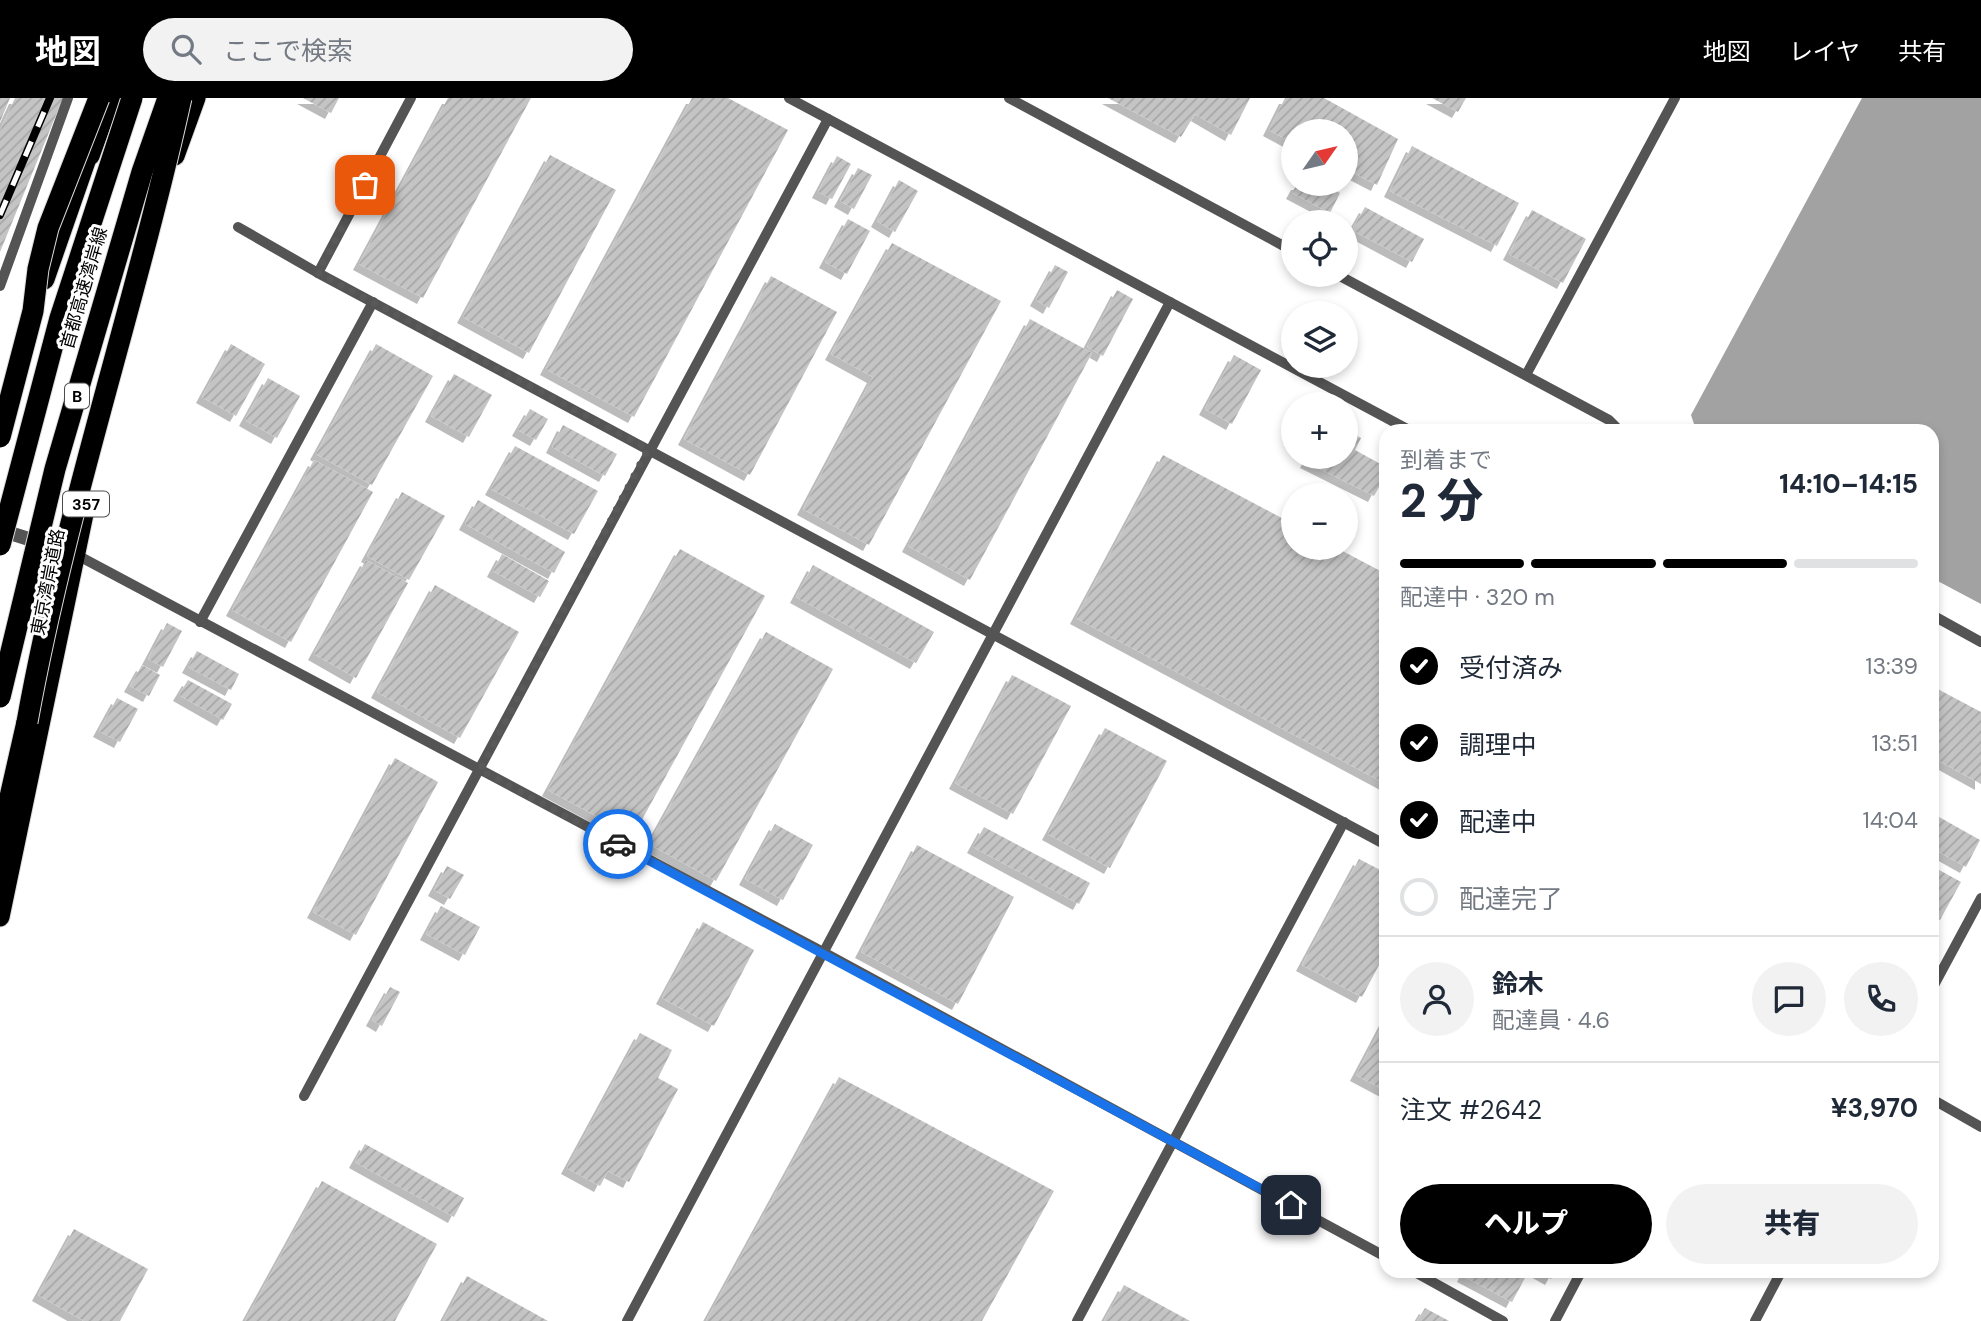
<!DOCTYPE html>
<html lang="ja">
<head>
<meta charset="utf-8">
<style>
	:root { --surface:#fff; --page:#f2f2f3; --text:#1f2937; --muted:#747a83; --line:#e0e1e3; --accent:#000 }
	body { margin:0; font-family:"DM Sans","Noto Sans JP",sans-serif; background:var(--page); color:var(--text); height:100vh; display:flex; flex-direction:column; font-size:26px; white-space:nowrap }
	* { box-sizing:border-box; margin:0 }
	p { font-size:23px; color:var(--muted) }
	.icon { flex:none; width:38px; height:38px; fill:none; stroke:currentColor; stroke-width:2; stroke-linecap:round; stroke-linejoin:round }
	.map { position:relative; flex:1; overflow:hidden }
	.panel { position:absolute; left:1379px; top:326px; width:560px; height:854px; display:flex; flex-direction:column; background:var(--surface); border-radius:21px; box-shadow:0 4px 10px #0003 }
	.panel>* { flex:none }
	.needle { width:46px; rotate:56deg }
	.buttons { position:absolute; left:1281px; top:21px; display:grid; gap:14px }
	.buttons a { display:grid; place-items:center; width:77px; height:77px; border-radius:50%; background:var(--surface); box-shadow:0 4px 10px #0003; font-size:35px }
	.pin { position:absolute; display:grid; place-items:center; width:60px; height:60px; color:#fff; margin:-30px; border-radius:14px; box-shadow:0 4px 10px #0006 }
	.courier { position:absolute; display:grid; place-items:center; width:70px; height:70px; margin:-35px; border:5px solid #1a73e8; border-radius:50%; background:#fff; color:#222; box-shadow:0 2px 9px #0007 }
	.overview em { font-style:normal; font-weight:800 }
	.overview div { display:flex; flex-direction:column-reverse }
	.overview { display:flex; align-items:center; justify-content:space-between; height:119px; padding:0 21px }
	h1 { font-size:46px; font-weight:800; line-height:52px }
	.bar { display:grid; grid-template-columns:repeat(4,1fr); gap:10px 7px; align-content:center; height:84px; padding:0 21px }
	.bar i { height:9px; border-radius:5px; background:var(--line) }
	.bar .on { background:var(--accent) }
	.bar p { grid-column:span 4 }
	.line { display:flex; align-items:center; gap:18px; padding:0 21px; border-top:2px solid var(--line) }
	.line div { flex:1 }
	.round { display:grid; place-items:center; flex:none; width:74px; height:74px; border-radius:37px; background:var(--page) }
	ol { padding:0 21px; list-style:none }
	li { display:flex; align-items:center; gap:21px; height:77px }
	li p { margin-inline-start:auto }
	li .icon { padding:7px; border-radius:50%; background:var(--accent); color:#fff; stroke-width:4 }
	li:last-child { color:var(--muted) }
	li i { width:38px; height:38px; border:4px solid var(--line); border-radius:50% }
	.primary-button { display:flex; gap:14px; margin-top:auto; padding:14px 21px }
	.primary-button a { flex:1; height:80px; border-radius:42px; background:var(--accent); color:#fff; font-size:28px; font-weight:800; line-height:80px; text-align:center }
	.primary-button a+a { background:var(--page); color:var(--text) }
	header { display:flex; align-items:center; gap:42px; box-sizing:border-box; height:98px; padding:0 35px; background:var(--accent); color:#fff }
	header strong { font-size:33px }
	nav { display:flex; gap:38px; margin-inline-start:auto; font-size:24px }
	.search { width:490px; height:63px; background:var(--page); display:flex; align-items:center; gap:18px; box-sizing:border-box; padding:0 24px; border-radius:38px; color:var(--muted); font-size:26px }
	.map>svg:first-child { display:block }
	.water { fill:#a2a2a2 }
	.building { fill:url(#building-hatch); filter:url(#shadow) }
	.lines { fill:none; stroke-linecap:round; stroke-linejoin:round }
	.trunk-casing { stroke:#dbdbdb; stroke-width:21 }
	.motorway-casing { stroke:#dbdbdb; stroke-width:23 }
	.service { stroke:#545454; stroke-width:10 }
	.tertiary { stroke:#545454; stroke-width:14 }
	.trunk { stroke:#000; stroke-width:19 }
	.motorway { stroke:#000; stroke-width:21 }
	.rail-casing { stroke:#000; stroke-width:8 }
	.rail { stroke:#fff; stroke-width:5; stroke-dasharray:16; stroke-linecap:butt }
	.motorway-bridge-casing { stroke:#dbdbdb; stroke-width:23; stroke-linecap:butt }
	.motorway-bridge { stroke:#000; stroke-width:21 }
	.done { stroke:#595959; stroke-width:7; stroke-dasharray:0 12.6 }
	.route { stroke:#1a73e8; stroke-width:9 }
	.labels { text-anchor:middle; stroke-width:6; stroke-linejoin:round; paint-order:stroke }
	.shield { fill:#fff; stroke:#4c4c4c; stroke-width:2 }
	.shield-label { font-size:16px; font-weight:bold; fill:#000 }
	.street-label { font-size:18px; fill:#000; stroke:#fff }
</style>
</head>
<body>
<header>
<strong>地図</strong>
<div class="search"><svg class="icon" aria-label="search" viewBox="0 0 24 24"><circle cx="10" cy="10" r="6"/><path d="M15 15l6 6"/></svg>ここで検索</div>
<nav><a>地図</a><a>レイヤ</a><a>共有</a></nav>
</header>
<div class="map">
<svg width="1981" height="1223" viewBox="0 0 1981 1223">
	<defs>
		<pattern id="building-hatch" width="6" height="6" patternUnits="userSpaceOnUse" patternTransform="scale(1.75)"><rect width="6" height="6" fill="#c4c4c4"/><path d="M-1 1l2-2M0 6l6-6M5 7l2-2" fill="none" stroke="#a7a7a7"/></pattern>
		<filter id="shadow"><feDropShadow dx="-6" dy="6" stdDeviation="0" flood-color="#0004"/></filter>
	</defs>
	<rect width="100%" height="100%" fill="#fff"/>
	<polygon class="water" points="1862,0 1981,0 1981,506 1932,480 1932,332 1696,332 1691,317"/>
	<g class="building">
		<polygon points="0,0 10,0 0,24"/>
		<polygon points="15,0 63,0 0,154 0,32"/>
		<polygon points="303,0 339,0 331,15"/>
		<polygon points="448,0 531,0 423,200 359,166"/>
		<polygon points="692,0 728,0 788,32 634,319 546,271"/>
		<polygon points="1108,0 1250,0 1231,37 1195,16 1181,39"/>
		<polygon points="1285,0 1324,0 1398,41 1377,87 1346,71 1346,33 1293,33 1293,45 1269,32"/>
		<polygon points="1432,0 1466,0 1458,14"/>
		<polygon points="1412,48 1519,105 1497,148 1390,93"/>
		<polygon points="550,57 616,92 529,255 463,219"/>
		<polygon points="837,58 851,66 832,101 818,94"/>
		<polygon points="858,70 872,77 854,111 840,103"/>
		<polygon points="899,82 918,93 895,134 877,123"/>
		<polygon points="1297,86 1323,86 1340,95 1330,115 1292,95"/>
		<polygon points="1365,109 1424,141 1412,164 1352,132"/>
		<polygon points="1532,112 1586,141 1563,185 1509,156"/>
		<polygon points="848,121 870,133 847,176 825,164"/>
		<polygon points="892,145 1001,203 869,447 803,411 873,279 831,256"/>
		<polygon points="1055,167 1068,174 1049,210 1036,202"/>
		<polygon points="771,178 837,214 750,377 684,341"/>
		<polygon points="1117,192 1133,201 1103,258 1087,249"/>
		<polygon points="1030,221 1092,255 970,482 908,448"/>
		<polygon points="231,246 265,266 236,318 202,299"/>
		<polygon points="376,246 433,278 372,387 316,356"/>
		<polygon points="1234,257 1261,272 1232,326 1205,311"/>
		<polygon points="454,276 492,297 469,339 431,318"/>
		<polygon points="268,280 300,298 277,340 245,322"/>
		<polygon points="530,311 548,321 536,342 518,332"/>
		<polygon points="563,327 617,356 605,378 552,349"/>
		<polygon points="1346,332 1361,340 1355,352 1386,369 1386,376 1374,398 1306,364 1309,359 1346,359"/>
		<polygon points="515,348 598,393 574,436 491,391"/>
		<polygon points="1163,357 1293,426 1293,450 1337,450 1386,476 1386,686 1076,520"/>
		<polygon points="314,362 373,394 291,544 232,512"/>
		<polygon points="402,394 445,418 409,482 367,458"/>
		<polygon points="478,402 565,454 554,475 465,426"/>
		<polygon points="680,451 765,498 633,738 548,692"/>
		<polygon points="502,456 549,483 540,499 493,473"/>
		<polygon points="366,462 408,485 356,580 314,556"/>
		<polygon points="813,467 934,534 916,565 796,499"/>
		<polygon points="435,487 519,534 460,640 377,594"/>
		<polygon points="167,525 182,533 163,569 148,561"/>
		<polygon points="766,534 833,571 716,783 649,746"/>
		<polygon points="197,553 239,576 231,592 188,569"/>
		<polygon points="142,567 160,577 149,598 130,588"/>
		<polygon points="1012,577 1071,608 1013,716 955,685"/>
		<polygon points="188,582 232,606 223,622 179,597"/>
		<polygon points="1932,588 1981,614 1981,686 1932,659"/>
		<polygon points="117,600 138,611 120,644 99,633"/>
		<polygon points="1105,630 1167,663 1110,770 1048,736"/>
		<polygon points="395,660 438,684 356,837 313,814"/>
		<polygon points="1932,715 1980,742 1966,769 1932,750"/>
		<polygon points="775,726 813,747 783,802 745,781"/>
		<polygon points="984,729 1090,785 1079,806 973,749"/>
		<polygon points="917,747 1014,799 958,906 861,854"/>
		<polygon points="1359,761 1386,775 1386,854 1362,899 1302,867"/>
		<polygon points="447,768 464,777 450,801 434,792"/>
		<polygon points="1932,768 1961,784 1940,822 1932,817"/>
		<polygon points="441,808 480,829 465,857 426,836"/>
		<polygon points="703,824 754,852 714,928 662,900"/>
		<polygon points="390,889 400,894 382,928 372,922"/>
		<polygon points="1386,920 1386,993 1356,977"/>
		<polygon points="640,935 672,952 658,980 678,991 629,1084 608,1073 600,1088 567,1070"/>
		<polygon points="839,979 1054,1093 982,1223 706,1223"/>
		<polygon points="365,1046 464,1100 454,1119 355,1064"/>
		<polygon points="322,1083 437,1146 395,1223 245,1223"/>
		<polygon points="74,1131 148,1171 120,1223 84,1223 38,1197"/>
		<polygon points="1466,1172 1515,1172 1526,1178 1512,1204 1463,1178"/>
		<polygon points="1535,1172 1556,1172 1551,1181"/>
		<polygon points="467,1178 548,1223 443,1223"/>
		<polygon points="1124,1187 1190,1223 1104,1223"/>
		<polygon points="1425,1210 1449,1223 1417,1223"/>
	</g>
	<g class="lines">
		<g class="trunk-casing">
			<g id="trunk">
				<polyline points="90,58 111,0"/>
				<polyline points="175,58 196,0"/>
				<polyline points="0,819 84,416"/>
			</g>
		</g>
		<g class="motorway-casing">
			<g id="motorway">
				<polyline points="44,181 92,43"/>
				<polyline points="0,762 7,712 27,624"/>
			</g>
		</g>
		<g class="service">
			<polyline points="789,0 1409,332"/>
			<polyline points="1009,0 1293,153"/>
			<polyline points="238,129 318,175 1386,747"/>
			<polyline points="318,175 411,0"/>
			<polyline points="1338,177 1609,322 1619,332"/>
			<polyline points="0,188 68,0"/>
			<polyline points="1526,277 1675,0"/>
			<polyline points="75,456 823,854 1386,1159"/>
			<polyline points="1932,517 1981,544"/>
			<polyline points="200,524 373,204"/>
			<polyline points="1932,891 1981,800"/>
			<polyline points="304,998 828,21"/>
			<polyline points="1932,1001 1981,1029"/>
			<polyline points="1411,1172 1503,1223"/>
			<polyline points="627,1223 1170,204"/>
			<polyline points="1077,1223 1344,724"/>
			<polyline points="1555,1223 1582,1172"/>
			<polyline points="1755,1223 1782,1172"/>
		</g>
		<polyline class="tertiary" points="0,432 70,454"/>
		<use href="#trunk" class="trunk"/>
		<use href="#motorway" class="motorway"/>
		<g class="rail-casing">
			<polyline id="rail" points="0,117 50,0"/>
		</g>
		<use href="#rail" class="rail"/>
		<g class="motorway-bridge-casing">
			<g id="motorway-bridge">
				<polyline points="0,339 33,213 38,171 48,130 99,0"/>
				<polyline points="0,447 60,220 132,0"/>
				<polyline points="0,599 55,371 142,74 168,0"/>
				<path d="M 27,624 C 65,413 135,209 181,0"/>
			</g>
		</g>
		<use href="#motorway-bridge" class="motorway-bridge"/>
	</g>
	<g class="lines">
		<polyline class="done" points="365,87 318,175 648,351 480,672 618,746"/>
		<polyline class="route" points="618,746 1291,1107"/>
	</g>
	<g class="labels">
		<g class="shield">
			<rect x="65" y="285.5" width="24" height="25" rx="5"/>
			<rect x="63" y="393.5" width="46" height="25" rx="5"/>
		</g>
		<g class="shield-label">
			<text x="77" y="304">B</text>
			<text x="86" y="412">357</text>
		</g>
		<g class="street-label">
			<text transform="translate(84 190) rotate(-74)" y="6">首都高速湾岸線</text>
			<text transform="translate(48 484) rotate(-79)" y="6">東京湾岸道路</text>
		</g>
	</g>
</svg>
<div class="buttons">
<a><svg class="needle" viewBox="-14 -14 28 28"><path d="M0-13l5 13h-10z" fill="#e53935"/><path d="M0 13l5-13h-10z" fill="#747a83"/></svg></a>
<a><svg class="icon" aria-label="locate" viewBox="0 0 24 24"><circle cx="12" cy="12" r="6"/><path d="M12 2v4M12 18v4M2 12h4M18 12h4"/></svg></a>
<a><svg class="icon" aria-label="layers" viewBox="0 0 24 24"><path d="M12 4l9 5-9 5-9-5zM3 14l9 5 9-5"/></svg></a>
<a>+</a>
<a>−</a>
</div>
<div class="pin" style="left:365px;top:87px;background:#ea580c"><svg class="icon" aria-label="bag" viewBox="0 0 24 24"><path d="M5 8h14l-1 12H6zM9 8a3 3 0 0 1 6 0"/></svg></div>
<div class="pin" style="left:1291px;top:1107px;background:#1f2937"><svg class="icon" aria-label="home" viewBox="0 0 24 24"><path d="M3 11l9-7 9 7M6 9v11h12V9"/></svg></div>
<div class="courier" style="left:618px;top:746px"><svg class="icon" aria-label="car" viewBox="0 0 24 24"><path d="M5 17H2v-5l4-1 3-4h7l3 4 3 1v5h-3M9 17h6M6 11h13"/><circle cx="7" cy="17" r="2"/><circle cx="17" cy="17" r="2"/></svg></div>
<section class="panel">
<div class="overview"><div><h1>2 分</h1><p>到着まで</p></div><em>14:10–14:15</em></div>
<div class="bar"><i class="on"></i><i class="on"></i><i class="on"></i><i></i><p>配達中 · 320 m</p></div>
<ol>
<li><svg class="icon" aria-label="check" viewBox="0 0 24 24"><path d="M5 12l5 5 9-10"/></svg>受付済み<p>13:39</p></li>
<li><svg class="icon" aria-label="check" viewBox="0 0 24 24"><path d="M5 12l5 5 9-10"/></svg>調理中<p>13:51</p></li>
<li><svg class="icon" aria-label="check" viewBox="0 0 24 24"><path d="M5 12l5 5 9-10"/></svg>配達中<p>14:04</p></li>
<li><i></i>配達完了</li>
</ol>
<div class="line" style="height:126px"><a class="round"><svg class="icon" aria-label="person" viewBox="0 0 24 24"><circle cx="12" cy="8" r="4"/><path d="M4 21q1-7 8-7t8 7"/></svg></a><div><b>鈴木</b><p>配達員 · 4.6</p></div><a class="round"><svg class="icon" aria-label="chat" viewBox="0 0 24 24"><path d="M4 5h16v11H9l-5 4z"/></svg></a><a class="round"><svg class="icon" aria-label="phone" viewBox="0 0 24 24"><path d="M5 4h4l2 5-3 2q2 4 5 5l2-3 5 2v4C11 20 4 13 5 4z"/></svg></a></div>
<div class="line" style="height:91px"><div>注文 #2642</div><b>¥3,970</b></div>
<div class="primary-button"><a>ヘルプ</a><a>共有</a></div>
</section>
</div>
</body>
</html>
